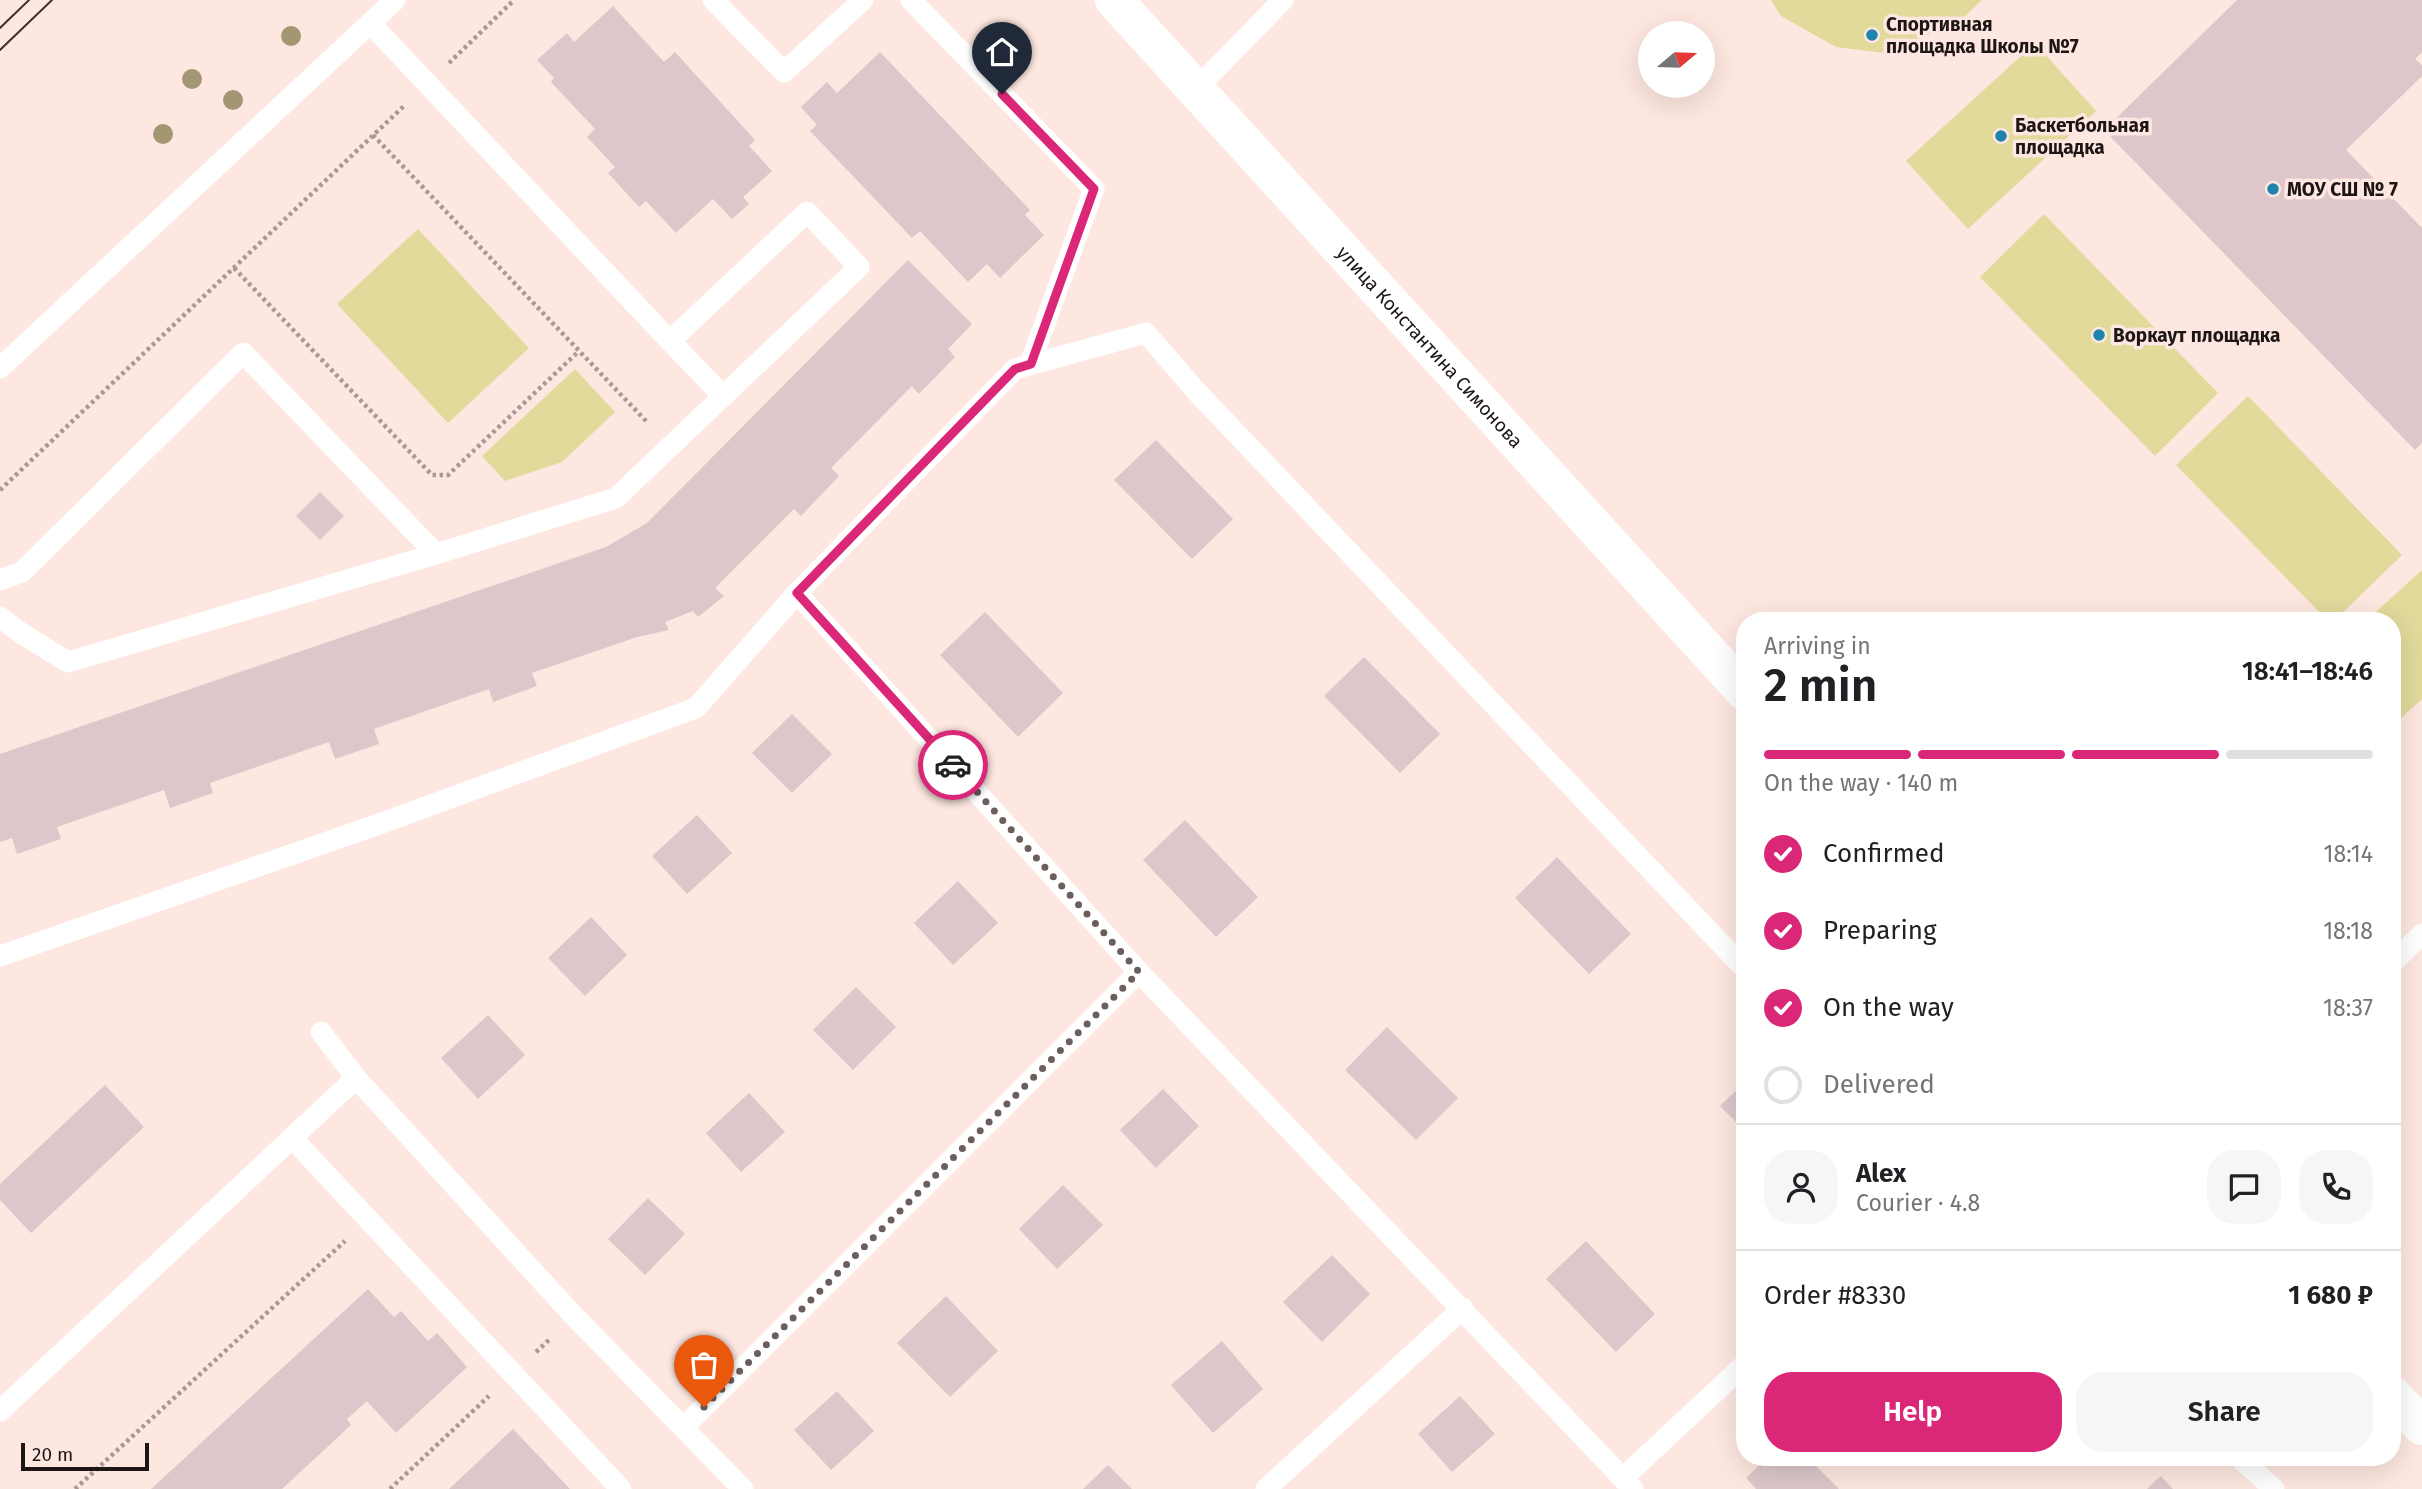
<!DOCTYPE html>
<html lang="en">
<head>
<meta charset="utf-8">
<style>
	:root { --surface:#fff; --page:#f6f6f6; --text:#202124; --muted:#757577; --line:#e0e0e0; --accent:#db2777 }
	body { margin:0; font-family:"Fira Sans",sans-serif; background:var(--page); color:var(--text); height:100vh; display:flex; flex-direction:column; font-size:26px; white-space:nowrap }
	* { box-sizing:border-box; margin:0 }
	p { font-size:23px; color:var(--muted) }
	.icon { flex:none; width:38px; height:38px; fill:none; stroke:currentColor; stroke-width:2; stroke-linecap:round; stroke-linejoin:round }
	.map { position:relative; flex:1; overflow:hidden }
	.panel { position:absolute; left:1736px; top:612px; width:665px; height:854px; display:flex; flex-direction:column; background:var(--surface); border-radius:28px; box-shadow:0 7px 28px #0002 }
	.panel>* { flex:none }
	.needle { width:46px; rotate:71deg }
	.tools { position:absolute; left:1638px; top:21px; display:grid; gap:14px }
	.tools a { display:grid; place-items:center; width:77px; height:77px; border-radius:50%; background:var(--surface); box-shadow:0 7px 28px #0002; font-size:35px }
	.scale { position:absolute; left:21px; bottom:18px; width:128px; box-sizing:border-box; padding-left:7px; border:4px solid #1d1614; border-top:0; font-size:19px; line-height:24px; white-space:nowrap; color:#1d1614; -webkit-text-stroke:5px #fde7e0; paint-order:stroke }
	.pin { position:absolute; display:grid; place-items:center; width:60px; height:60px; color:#fff; margin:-72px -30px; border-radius:50% 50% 50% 0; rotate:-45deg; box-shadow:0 0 7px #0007 }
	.pin .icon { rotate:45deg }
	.courier { position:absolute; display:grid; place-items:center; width:70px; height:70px; margin:-35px; border:5px solid #db2777; border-radius:50%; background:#fff; color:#222; box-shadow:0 2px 9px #0007 }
	.overview em { font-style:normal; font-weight:600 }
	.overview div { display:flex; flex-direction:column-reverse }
	.overview { display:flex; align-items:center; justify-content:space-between; height:119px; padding:0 28px }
	h1 { font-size:46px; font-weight:600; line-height:52px }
	.bar { display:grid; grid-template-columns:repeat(4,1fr); gap:10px 7px; align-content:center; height:84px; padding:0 28px }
	.bar i { height:9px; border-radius:5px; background:var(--line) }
	.bar .selected { background:var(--accent) }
	.bar p { grid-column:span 4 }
	.line { display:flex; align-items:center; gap:18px; padding:0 28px; border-top:2px solid var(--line) }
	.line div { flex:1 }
	.round { display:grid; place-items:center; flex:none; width:74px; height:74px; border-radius:28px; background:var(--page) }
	ol { padding:0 28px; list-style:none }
	li { display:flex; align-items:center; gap:21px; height:77px }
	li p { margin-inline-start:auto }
	li .icon { padding:7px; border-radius:50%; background:var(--accent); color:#fff; stroke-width:4 }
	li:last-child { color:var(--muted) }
	li i { width:38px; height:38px; border:4px solid var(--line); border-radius:50% }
	.action { display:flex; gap:14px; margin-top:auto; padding:14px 28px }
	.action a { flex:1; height:80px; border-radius:28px; background:var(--accent); color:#fff; font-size:28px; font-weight:600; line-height:80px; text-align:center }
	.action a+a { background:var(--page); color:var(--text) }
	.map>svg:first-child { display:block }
	.green { fill:#e1da9b }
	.building { fill:#ddc7cb }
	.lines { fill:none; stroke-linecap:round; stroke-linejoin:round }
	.path { stroke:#a99994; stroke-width:4.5; stroke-dasharray:3.5 3.5; stroke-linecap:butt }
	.lane { stroke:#fff; stroke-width:21 }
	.street { stroke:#fff; stroke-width:38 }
	.tram { stroke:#3c3330; stroke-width:2 }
	.tree { fill:#a39673 }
	.done { stroke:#6b5f5b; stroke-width:7; stroke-dasharray:0 12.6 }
	.route { stroke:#db2777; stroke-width:9 }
	.poi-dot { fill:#1e83ad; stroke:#fde7e0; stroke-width:2.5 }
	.labels { text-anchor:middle; stroke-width:7; stroke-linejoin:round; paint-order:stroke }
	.poi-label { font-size:19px; font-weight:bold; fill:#1d1614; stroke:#fde7e0; text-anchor:start }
	.street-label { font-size:19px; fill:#1d1614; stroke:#fde7e0 }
</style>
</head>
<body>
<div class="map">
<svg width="2422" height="1489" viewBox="0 0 2422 1489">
	<rect width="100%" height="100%" fill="#fde7e0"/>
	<g class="green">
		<polygon points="1771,0 1982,0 1959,22 1885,53 1836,47 1781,16"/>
		<polygon points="2035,43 2096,111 1968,229 1906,161"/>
		<polygon points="2044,214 2218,393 2155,456 1980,277"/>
		<polygon points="418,229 529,348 448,423 337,304"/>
		<polygon points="575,369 615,412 562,462 505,481 482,456"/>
		<polygon points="2248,396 2402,555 2334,621 2328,621 2176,465"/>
		<polygon points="2422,570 2422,699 2401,718 2392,708 2392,621 2366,621"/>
	</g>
	<g class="building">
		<polygon points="2237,0 2422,0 2422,52 2415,59 2422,65 2422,76 2346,150 2422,228 2422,443 2415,450 2104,130"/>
		<polygon points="613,6 664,62 675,52 755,140 749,146 772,171 743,197 749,204 732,219 713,199 676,233 646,201 639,207 608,173 615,167 587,137 595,129 551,82 554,78 537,60 567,33 574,42"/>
		<polygon points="880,52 1030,210 1025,215 1044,235 1000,278 987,264 968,282 920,231 912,238 810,131 817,125 801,107 827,82 837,93"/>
		<polygon points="908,260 972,324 948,349 955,357 919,394 912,386 831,468 839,476 801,516 794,509 715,588 724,596 698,617 693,611 665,622 669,630 637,637 532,673 537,686 493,702 489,689 374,729 379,744 335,759 329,742 210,783 213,793 170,808 164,790 57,827 61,839 17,854 12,838 0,842 0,754 606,547 647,523"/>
		<polygon points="1156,440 1233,519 1192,559 1114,480"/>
		<polygon points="320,492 344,516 320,540 296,516"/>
		<polygon points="985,612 1063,693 1018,737 940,655"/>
		<polygon points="1364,657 1440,734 1400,773 1324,696"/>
		<polygon points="792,714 832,754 792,793 752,753"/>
		<polygon points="697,815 732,853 687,894 652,856"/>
		<polygon points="1185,820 1258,897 1216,937 1143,860"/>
		<polygon points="1557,857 1631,934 1589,974 1515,898"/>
		<polygon points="958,881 998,923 953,965 914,923"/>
		<polygon points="591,917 627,955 585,996 548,958"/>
		<polygon points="856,987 896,1027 853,1070 813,1030"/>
		<polygon points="488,1015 525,1055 478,1099 441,1058"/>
		<polygon points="1387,1027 1458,1098 1416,1140 1345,1070"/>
		<polygon points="1745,1082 1745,1131 1720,1106"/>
		<polygon points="105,1085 144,1127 31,1233 0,1200 0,1184"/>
		<polygon points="1163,1089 1199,1126 1156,1168 1120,1130"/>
		<polygon points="749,1093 785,1132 741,1172 706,1133"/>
		<polygon points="1063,1185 1103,1225 1057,1269 1019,1229"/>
		<polygon points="648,1198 685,1234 645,1275 608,1239"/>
		<polygon points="1586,1241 1655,1314 1616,1352 1546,1279"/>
		<polygon points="1332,1255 1370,1294 1322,1342 1283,1302"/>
		<polygon points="368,1289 394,1317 401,1311 428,1341 437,1333 467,1367 396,1433 367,1401 347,1419 351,1425 282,1489 151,1489"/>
		<polygon points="946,1296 998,1351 950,1397 897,1343"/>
		<polygon points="1222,1341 1263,1389 1213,1433 1171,1385"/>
		<polygon points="837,1391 874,1431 831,1470 794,1430"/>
		<polygon points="1460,1396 1495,1434 1452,1472 1418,1434"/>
		<polygon points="513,1429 570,1489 449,1489"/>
		<polygon points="1767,1458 1808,1458 1839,1489 1756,1489 1746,1478"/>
		<polygon points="1108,1465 1132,1489 1083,1489"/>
		<polygon points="2161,1476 2173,1489 2147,1489 2154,1482"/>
	</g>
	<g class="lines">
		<g class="path">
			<polyline points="449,63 514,0"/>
			<polyline points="373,135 648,423"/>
			<polyline points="234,268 432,475 448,475 579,351"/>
			<polyline points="0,490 405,105"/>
			<polyline points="536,1352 550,1339"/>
			<polyline points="75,1489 345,1241"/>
			<polyline points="390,1489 489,1396"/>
		</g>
		<g class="lane">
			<polyline points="713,0 784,72 863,0"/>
			<polyline points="911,0 1094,189 1030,364"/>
			<polyline points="1196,89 1283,0"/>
			<polyline points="670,341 723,396"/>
			<polyline points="0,368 395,0"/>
			<polyline points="0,580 22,572 243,353 436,554"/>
			<polyline points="797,593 1139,972 1633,1489"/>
			<polyline points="0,617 21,633 68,662 436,554 616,498 859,267 807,212 670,341 370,23"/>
			<polyline points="0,956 382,823 696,708 797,593 1015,369 1146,333 1196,391 1745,969"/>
			<polyline points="2392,963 2422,934"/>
			<polyline points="321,1032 356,1078 574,1316 743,1489"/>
			<polyline points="292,1138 621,1489"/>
			<polyline points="0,1411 356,1078"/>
			<polyline points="684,1427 1139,972"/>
			<polyline points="2240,1458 2274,1489"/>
			<polyline points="1623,1478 1745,1364"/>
			<polyline points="1266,1489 1463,1308"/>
		</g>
		<g class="street">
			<path id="s1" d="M 1114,0 L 1745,692"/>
			<polyline points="2392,1395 2422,1426"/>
		</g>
		<g class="tram">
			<polyline points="0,28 29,0"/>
			<polyline points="0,50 52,0"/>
		</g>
	</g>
	<g class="tree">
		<circle cx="291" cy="36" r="10"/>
		<circle cx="192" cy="79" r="10"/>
		<circle cx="233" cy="100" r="10"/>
		<circle cx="163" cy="134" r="10"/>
	</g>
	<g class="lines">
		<polyline class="done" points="704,1407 1139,972 953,765"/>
		<polyline class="route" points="953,765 797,593 1015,369 1031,364 1094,189 1002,94"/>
	</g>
	<g class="poi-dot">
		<circle cx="1872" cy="35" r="7"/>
		<circle cx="2001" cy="136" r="7"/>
		<circle cx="2273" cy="189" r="7"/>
		<circle cx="2099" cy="335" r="7"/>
	</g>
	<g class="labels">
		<g class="poi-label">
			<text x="1886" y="31">Спортивная<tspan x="1886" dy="22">площадка Школы №7</tspan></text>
			<text x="2015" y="132">Баскетбольная<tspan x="2015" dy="22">площадка</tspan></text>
			<text x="2287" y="196">МОУ СШ № 7</text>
			<text x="2113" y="342">Воркаут площадка</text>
		</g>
		<g class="street-label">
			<text dy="7" stroke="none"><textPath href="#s1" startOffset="469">улица Константина Симонова</textPath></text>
		</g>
	</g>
</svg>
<div class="tools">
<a><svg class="needle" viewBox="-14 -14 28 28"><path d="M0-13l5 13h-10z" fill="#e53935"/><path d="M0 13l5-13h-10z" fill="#757577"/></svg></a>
</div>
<div class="scale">20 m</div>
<div class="pin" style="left:704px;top:1407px;background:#ea580c"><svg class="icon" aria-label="bag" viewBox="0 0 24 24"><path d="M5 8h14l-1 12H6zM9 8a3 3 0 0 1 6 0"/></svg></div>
<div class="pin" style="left:1002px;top:94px;background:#1f2937"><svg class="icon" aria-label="home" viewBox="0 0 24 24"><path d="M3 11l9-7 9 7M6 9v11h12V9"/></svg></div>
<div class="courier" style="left:953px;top:765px"><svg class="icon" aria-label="car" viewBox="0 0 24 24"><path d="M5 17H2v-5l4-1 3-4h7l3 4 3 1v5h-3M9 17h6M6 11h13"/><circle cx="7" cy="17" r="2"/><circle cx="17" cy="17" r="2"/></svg></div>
<section class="panel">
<div class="overview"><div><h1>2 min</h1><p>Arriving in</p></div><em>18:41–18:46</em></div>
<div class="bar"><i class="selected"></i><i class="selected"></i><i class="selected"></i><i></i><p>On the way · 140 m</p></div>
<ol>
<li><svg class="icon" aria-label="check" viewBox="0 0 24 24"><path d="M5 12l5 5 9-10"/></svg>Confirmed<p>18:14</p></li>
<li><svg class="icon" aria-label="check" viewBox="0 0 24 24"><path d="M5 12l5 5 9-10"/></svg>Preparing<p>18:18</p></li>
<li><svg class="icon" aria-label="check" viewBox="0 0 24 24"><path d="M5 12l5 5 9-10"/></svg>On the way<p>18:37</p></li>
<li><i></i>Delivered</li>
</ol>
<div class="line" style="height:126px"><a class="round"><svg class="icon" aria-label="person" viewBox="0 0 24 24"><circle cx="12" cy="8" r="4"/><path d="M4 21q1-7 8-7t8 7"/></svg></a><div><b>Alex</b><p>Courier · 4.8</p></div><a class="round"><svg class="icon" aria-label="chat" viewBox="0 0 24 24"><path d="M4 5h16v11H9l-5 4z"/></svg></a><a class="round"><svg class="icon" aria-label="phone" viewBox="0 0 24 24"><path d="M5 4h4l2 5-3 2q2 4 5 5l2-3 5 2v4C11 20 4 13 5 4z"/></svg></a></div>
<div class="line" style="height:91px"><div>Order #8330</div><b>1 680 ₽</b></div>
<div class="action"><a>Help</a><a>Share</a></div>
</section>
</div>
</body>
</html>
